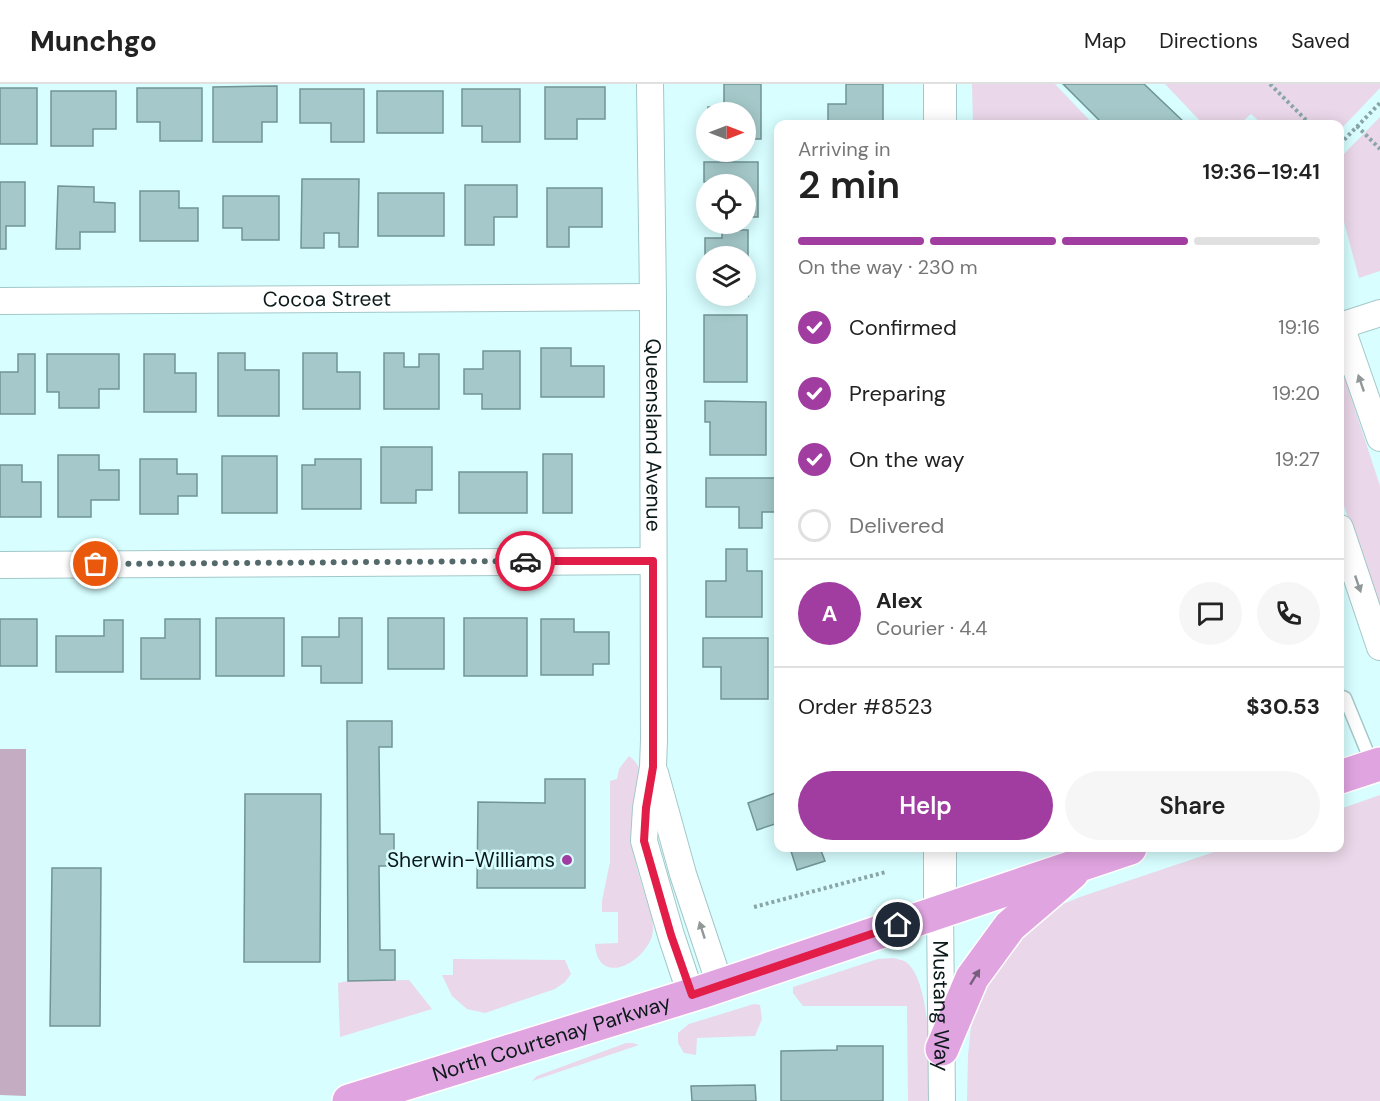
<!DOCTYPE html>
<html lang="en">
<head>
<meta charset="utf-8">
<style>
	:root { --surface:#fff; --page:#f6f6f6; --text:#222; --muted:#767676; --line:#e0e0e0; --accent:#a13ca1 }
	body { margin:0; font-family:"DM Sans",sans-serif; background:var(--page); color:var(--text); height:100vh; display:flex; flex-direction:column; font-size:22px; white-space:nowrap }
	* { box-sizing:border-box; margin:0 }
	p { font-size:20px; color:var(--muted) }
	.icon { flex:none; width:33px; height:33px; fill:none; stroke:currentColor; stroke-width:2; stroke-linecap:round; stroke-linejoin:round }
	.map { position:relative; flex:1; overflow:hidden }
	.drawer { position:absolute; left:774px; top:36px; width:570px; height:732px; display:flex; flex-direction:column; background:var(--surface); border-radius:12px; box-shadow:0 3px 15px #0003 }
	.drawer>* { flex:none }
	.needle { width:39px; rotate:90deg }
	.fabs { position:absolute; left:696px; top:18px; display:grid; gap:12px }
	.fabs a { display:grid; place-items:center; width:60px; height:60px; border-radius:50%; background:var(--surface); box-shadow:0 3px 15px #0003; font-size:30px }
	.pin { position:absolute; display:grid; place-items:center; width:51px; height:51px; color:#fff; margin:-26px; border:3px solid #fff; border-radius:50%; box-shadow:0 2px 6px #0007 }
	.courier { position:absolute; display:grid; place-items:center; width:60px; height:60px; margin:-30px; border:4px solid #e11d48; border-radius:50%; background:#fff; color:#222; box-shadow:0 2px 8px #0007 }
	.headline em { font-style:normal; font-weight:600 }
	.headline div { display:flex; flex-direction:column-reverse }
	.headline { display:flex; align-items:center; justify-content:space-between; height:102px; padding:0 24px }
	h1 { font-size:39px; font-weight:600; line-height:45px }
	.bar { display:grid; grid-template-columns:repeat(4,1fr); gap:9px 6px; align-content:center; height:72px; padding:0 24px }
	.bar i { height:8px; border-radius:4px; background:var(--line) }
	.bar .selected { background:var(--accent) }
	.bar p { grid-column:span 4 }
	.line { display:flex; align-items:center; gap:15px; padding:0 24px; border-top:2px solid var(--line) }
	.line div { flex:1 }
	.round { display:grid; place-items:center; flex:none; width:63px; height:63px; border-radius:32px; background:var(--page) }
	ol { padding:0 24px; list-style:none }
	li { display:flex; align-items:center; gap:18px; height:66px }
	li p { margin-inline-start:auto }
	li .icon { padding:6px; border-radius:50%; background:var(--accent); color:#fff; stroke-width:4 }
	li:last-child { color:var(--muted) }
	li i { width:33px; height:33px; border:3px solid var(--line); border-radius:50% }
	.button { display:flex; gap:12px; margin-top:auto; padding:12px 24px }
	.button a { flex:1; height:69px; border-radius:36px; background:var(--accent); color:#fff; font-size:24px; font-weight:600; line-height:69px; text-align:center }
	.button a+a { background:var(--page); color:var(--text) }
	header { display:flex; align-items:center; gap:36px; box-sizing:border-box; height:84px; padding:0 30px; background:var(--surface); border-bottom:2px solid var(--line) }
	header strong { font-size:28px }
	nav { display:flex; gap:33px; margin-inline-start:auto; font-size:21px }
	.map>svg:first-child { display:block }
	.green { fill:#ead7e9 }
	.forest { fill:#c4acc3 }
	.building { fill:#a5c9ca; stroke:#719495; stroke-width:1.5; fill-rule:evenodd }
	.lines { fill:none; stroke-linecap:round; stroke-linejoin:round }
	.service-casing { stroke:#a4c8c9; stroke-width:15 }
	.minor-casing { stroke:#a4c8c9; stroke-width:28 }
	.tertiary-casing { stroke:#a4c8c9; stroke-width:34 }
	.primary-casing { stroke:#fff; stroke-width:36 }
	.path { stroke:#89a5a6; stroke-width:4; stroke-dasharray:3 3; stroke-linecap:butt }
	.service { stroke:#fff; stroke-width:12 }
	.minor { stroke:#fff; stroke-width:26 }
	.tertiary { stroke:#fff; stroke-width:32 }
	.primary { stroke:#e0a4e0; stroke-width:33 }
	.oneway { fill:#929898 }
	.oneway2 { fill:#765e7d }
	.done { stroke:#53696a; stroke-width:6; stroke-dasharray:0 10.8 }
	.route { stroke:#e11d48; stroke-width:8 }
	.poi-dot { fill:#a13ca1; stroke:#d8feff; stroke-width:2 }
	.labels { text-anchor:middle; stroke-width:5; stroke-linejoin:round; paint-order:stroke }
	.street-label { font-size:21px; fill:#0c191a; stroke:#d8feff }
	.poi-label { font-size:21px; fill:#0c191a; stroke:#d8feff; text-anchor:end }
</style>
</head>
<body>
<header>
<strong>Munchgo</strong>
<nav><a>Map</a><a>Directions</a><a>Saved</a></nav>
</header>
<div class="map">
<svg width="1380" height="1017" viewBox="0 0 1380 1017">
	<rect width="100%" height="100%" fill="#d8feff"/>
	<g class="green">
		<polygon points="972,0 1055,0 1093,40 973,40"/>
		<polygon points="1165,0 1380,0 1380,4 1340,46 1340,40 1262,40 1251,30 1240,40 1203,40"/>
		<polygon points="1380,33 1380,187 1359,194 1340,123 1340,74"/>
		<polygon points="1340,280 1380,402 1380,528 1340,410"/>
		<path d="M 629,672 C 657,693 629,724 631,749 C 632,769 638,789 644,808 C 648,822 656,837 652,852 C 643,880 598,903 595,860 L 618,859 L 618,828 L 602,828 L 602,817 L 610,778 L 610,697 L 617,695 L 619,685 Z"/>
		<polygon points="1380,711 1380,1017 967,1017 968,972 974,913 978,896 1044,828 1080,813 1226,764 1340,764 1340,725"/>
		<path d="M 893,874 C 897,875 903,876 906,878 C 932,898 930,986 930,1017 L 908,1017 L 907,922 L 803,922 L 793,909 L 793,903 L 878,875 Z"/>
		<polygon points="453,875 565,876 571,890 565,898 555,905 485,929 467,925 452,912 442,891 453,891"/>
		<polygon points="409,896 432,925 340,953 338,899 348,897"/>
		<polygon points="754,920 760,921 762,935 755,952 697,954 696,971 684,969 678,959 678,949 689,940"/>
		<polygon points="626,959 633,959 639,961 532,997 537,992"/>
	</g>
	<polygon class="forest" points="0,665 26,665 26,1012 0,1011"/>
	<g class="building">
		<polygon points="724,0 761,0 761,55 746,55 746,28 708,28 708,23 724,23"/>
		<polygon points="846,0 883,0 883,40 828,40 828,20 846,20"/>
		<polygon points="1063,0 1144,0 1186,40 1103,40"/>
		<polygon points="277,2 277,38 262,38 262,58 213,58 213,3"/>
		<polygon points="545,3 605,3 605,35 577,35 577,55 545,55"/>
		<rect x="0" y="4" width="37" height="56"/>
		<polygon points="137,4 202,4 202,57 160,57 160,38 137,38"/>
		<polygon points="300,5 364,5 364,58 331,58 331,39 300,39"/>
		<polygon points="462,5 520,5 520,58 482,58 482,42 462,42"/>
		<polygon points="51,7 116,7 116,45 93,45 93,62 51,62"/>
		<rect x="377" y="7" width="66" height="42"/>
		<polygon points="704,78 758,78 758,133 746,133 746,100 704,98"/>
		<polygon points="302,95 359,95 358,163 339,163 339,149 324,149 324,164 301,164"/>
		<polygon points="0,98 25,98 25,142 6,142 6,165 0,165"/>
		<polygon points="465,101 517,101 517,133 494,133 494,161 465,161"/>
		<polygon points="58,102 94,103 94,118 115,119 115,148 80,148 80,165 56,165"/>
		<polygon points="547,104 602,104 602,143 569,143 569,163 547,163"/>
		<polygon points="140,107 179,107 179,124 198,124 198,157 140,157"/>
		<rect x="378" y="109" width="66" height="43"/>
		<polygon points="223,112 279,112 279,156 242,156 242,144 223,144"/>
		<path d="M 722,146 L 748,146 L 748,212 L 705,212 L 705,154 L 722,154 ZM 706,172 L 746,172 L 746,212 L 706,212 Z"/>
		<rect x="704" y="231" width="43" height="67"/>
		<polygon points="541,264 571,264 571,282 604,282 604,313 541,313"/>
		<polygon points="483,267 520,267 520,325 482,325 482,310 464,310 464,285 483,285"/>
		<polygon points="218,269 245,269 245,286 279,286 279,332 218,332"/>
		<polygon points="303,269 337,269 337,288 360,288 360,325 303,325"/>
		<polygon points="384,269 404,269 404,283 419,283 419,270 439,270 439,325 384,325"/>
		<polygon points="18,270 35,270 35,330 0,330 0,288 18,288"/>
		<polygon points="47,270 119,270 119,305 99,305 99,324 59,324 59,308 47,308"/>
		<polygon points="144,270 175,270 175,289 196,289 196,328 144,328"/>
		<polygon points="705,317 766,318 766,371 710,371 710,338 705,338"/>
		<polygon points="381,363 432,363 432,406 416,406 416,419 381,419"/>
		<rect x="543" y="370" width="29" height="59"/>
		<polygon points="58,371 99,371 99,386 119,386 119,416 91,416 91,433 58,433"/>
		<rect x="222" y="372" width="55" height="57"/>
		<polygon points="140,375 177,375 177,390 197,390 197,412 178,412 178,430 140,430"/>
		<polygon points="315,375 361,375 361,425 302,425 302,381 315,381"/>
		<polygon points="0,381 22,381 22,398 41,398 41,433 0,433"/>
		<rect x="459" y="388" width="68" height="41"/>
		<polygon points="706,394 777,394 777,428 762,428 762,444 739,444 739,423 706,423"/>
		<polygon points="726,465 747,465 747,487 762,487 762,533 706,533 706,497 726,497"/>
		<rect x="216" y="534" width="68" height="58"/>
		<polygon points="339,534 362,534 362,599 321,599 321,582 302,582 302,553 339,553"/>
		<rect x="388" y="534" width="56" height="51"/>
		<rect x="464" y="534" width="63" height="58"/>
		<rect x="0" y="535" width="37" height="47"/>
		<polygon points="165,535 200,535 200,595 141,595 141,554 165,554"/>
		<polygon points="541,535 574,535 574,548 609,548 609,580 593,580 593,591 541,591"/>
		<polygon points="104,536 123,536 123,588 56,588 56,552 104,552"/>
		<polygon points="703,554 768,554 768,615 721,615 721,583 703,583"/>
		<polygon points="347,637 392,637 392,663 379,663 380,750 394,750 394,782 379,782 380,866 395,866 395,896 348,897"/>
		<polygon points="545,695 585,695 585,804 477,804 478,718 545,719"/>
		<polygon points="778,708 778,739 757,746 748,719"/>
		<polygon points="245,710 321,710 320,878 244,878"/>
		<polygon points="790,764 820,764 825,777 797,786"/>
		<polygon points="52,784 101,784 100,942 50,942"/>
		<polygon points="837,962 883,962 883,1017 781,1017 781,967 837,966"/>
		<polygon points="755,1001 756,1017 692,1017 691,1002"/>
	</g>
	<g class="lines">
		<g class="service-casing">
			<polyline id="service" points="1340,612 1345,614 1373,682"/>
		</g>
		<g class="minor-casing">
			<g id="minor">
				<path id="s1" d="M 650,0 L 653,213 L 654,656 L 653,683 L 646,724 L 644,757 L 671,851 L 691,911"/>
				<path id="s2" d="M 0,217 L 653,213"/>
				<polyline points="1340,242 1380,229"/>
				<polyline points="1341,242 1380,354"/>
				<polyline points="1340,444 1380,563"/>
				<polyline points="0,481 653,477"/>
				<polyline points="655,689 683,790 720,901"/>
				<path id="s3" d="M 940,826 L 942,1017"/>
			</g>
		</g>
		<g class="tertiary-casing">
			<g id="tertiary">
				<polyline points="940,0 940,40"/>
				<polyline points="940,764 940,826"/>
			</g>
		</g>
		<g class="primary-casing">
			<g id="primary">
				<polyline points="1340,693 1380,680"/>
				<polyline points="942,965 972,894 999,857 1010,842 1072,789"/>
				<path id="s4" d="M 349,1017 L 701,908 L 1130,764"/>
			</g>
		</g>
		<g class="path">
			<polyline points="1270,0 1310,40"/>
			<polyline points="1357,42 1380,65"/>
			<polyline points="1340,60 1380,19"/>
			<polyline points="754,823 886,788"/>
		</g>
		<use href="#service" class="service"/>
		<use href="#minor" class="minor"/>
		<use href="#tertiary" class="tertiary"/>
		<use href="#primary" class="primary"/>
	</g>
	<defs><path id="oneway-solid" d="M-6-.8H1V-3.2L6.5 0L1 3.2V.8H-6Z" transform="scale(1.5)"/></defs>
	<g class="oneway">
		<use href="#oneway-solid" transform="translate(1361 299) rotate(-109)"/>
		<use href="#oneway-solid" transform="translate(1358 500) rotate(71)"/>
		<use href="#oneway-solid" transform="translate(702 846) rotate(-108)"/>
	</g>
	<use class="oneway2" href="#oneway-solid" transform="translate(975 893) rotate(-58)"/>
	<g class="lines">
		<polyline class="done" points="96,480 525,477"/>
		<polyline class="route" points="525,477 653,477 653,683 646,724 644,757 671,851 692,911 898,841"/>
	</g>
	<circle class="poi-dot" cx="567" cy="776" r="6"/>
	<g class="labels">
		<g class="street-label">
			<text dy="7" stroke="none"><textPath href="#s2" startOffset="327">Cocoa Street</textPath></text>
			<text dy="7" stroke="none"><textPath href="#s1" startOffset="351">Queensland Avenue</textPath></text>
			<text dy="7" stroke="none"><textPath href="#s3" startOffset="96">Mustang Way</textPath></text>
			<text dy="7" stroke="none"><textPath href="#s4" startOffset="212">North Courtenay Parkway</textPath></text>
		</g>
		<g class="poi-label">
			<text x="555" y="783">Sherwin-Williams</text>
		</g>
	</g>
</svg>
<div class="fabs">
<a><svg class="needle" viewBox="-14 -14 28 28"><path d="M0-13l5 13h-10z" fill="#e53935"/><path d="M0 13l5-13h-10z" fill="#767676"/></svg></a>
<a><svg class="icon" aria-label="locate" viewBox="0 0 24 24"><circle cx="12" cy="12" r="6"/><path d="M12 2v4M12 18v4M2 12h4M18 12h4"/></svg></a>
<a><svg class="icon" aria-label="layers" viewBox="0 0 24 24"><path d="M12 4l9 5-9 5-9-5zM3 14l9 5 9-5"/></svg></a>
</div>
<div class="pin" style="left:96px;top:480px;background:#ea580c"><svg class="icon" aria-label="bag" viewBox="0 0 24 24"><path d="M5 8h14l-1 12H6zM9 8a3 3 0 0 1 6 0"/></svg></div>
<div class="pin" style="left:898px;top:841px;background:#1f2937"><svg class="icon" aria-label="home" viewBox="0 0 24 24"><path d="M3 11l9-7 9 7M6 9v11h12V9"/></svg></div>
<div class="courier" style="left:525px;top:477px"><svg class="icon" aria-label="car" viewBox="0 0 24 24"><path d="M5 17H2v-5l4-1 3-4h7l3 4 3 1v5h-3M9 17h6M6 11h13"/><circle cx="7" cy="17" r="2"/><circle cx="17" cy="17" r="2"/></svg></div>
<section class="drawer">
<div class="headline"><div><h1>2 min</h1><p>Arriving in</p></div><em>19:36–19:41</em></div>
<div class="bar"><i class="selected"></i><i class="selected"></i><i class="selected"></i><i></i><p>On the way · 230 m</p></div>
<ol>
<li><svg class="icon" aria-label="check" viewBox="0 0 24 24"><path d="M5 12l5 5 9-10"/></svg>Confirmed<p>19:16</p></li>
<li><svg class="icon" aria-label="check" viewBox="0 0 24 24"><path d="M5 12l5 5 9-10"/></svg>Preparing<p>19:20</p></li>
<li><svg class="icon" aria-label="check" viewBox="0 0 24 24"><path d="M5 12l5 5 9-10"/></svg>On the way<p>19:27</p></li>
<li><i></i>Delivered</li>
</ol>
<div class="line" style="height:108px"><b class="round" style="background:var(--accent);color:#fff">A</b><div><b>Alex</b><p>Courier · 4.4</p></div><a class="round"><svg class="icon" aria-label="chat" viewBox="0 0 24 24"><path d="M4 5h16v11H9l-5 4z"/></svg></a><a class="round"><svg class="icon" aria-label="phone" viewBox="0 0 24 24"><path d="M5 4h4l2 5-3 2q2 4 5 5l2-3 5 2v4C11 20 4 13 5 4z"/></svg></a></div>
<div class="line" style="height:78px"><div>Order #8523</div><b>$30.53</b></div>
<div class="button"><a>Help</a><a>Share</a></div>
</section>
</div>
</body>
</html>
